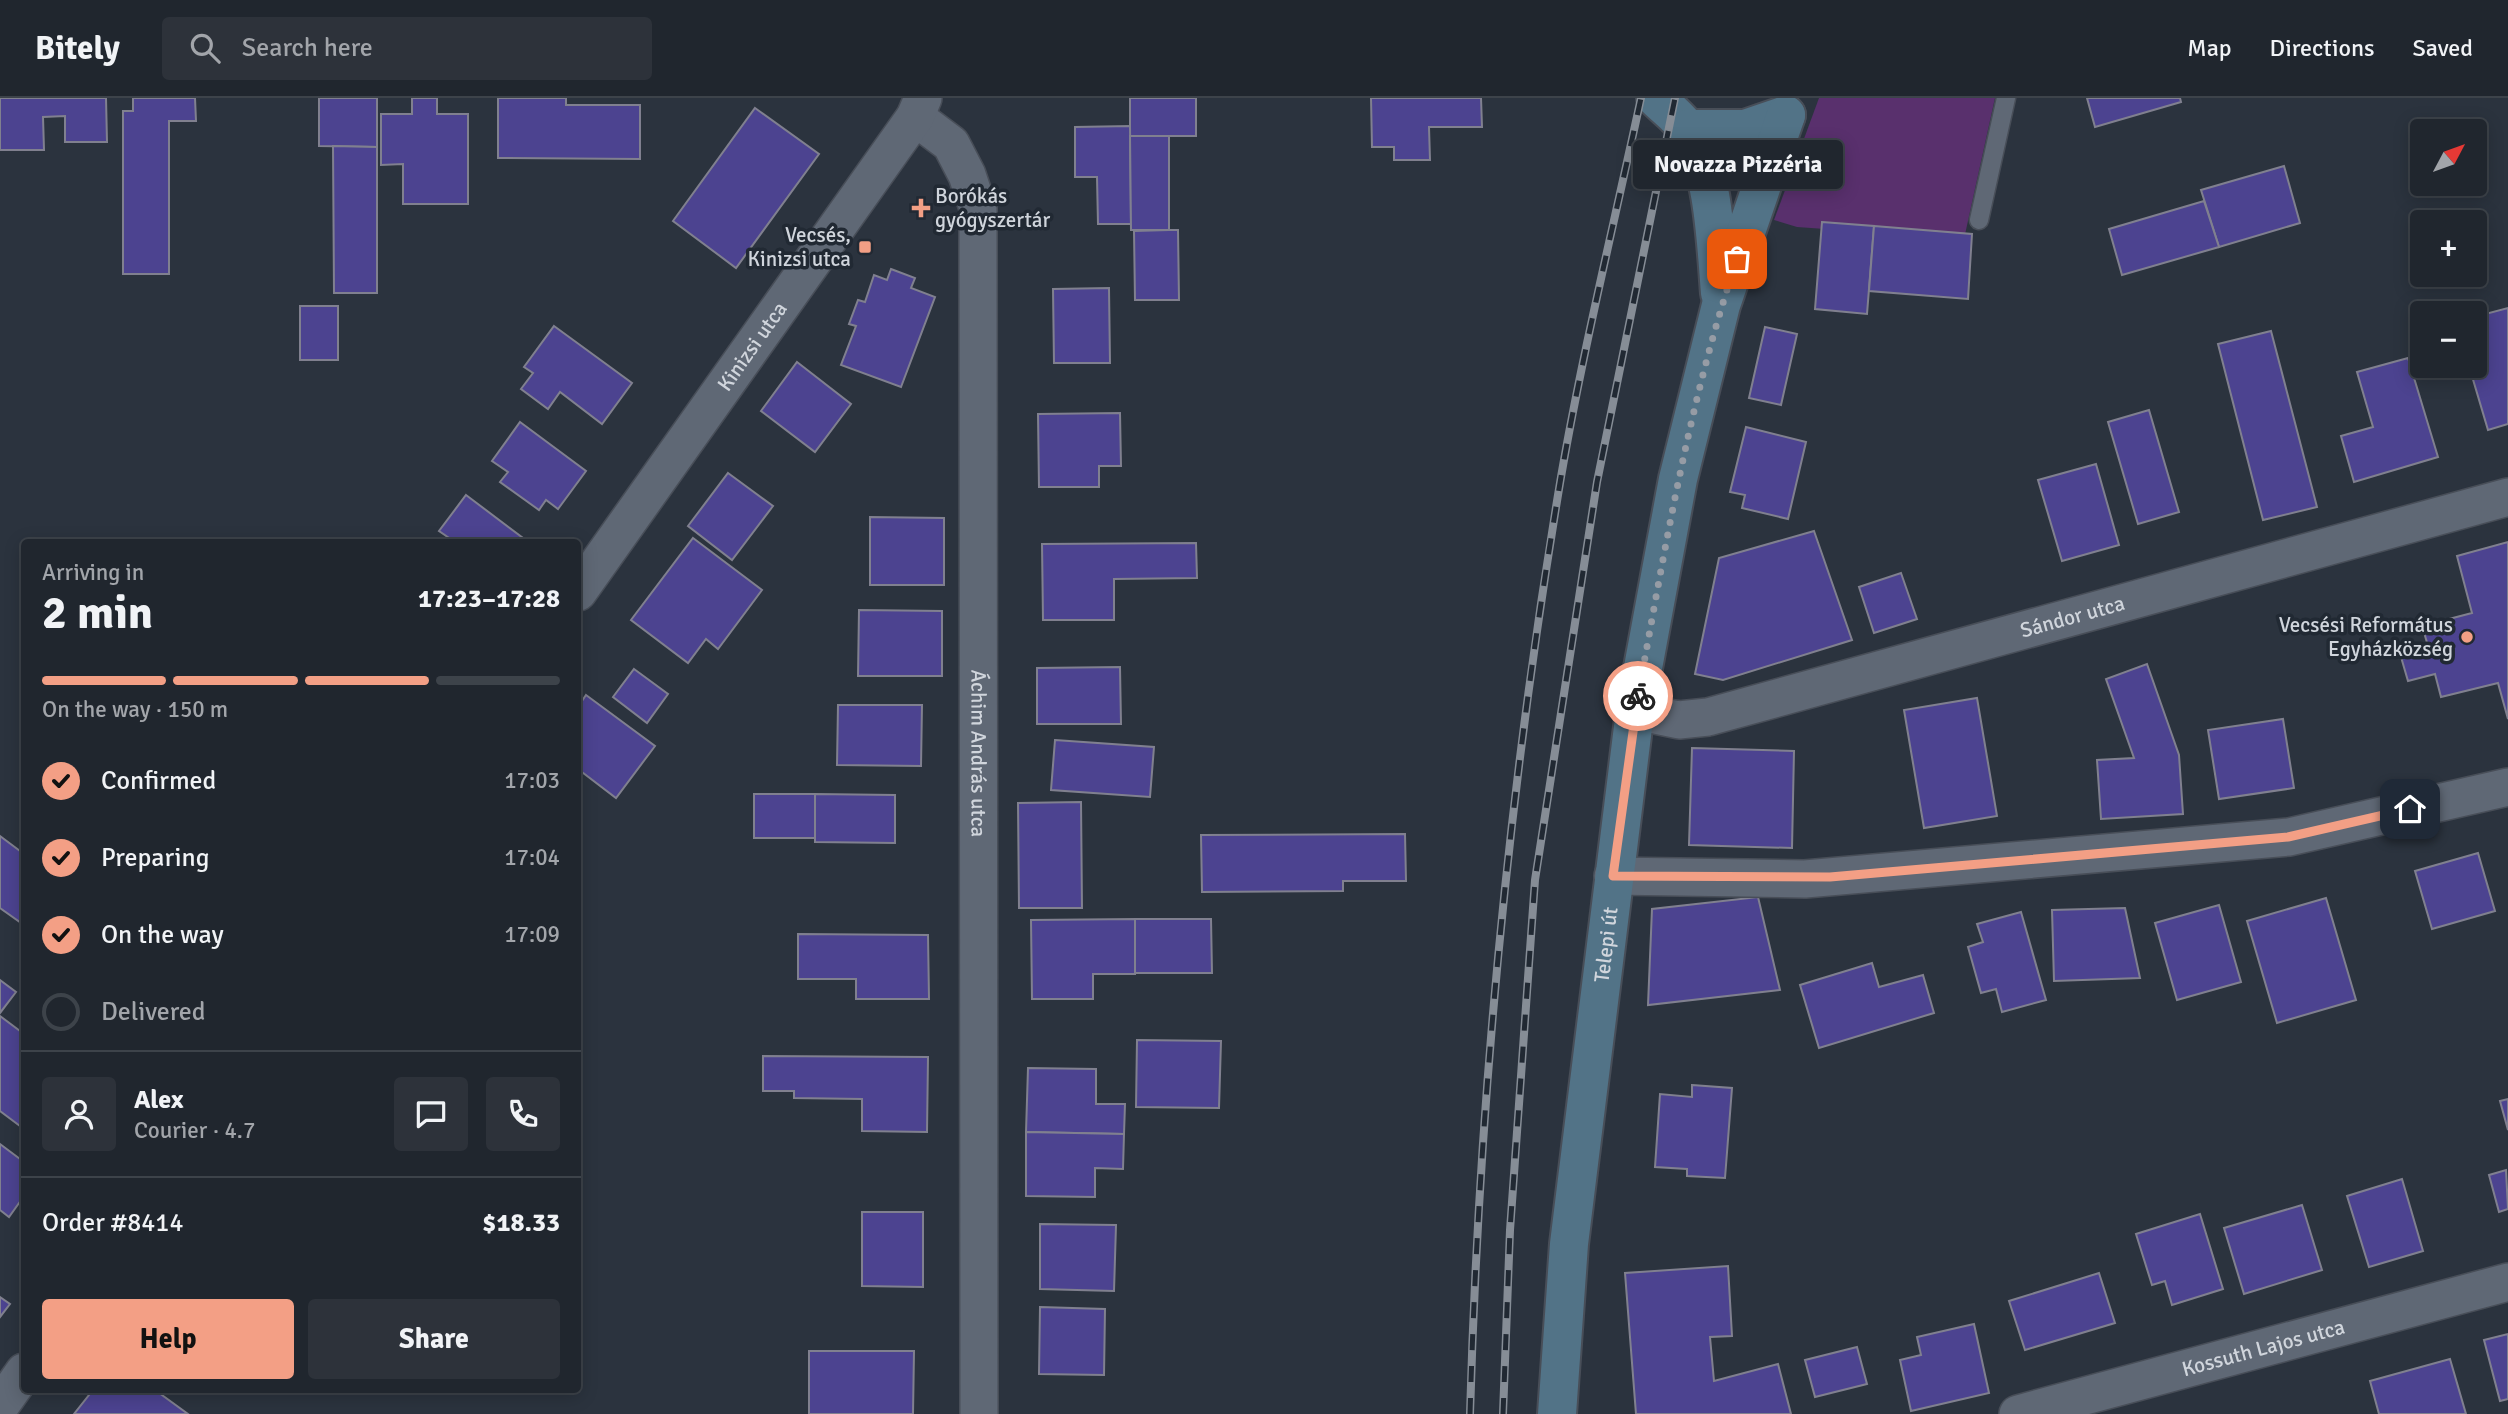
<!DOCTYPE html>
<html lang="en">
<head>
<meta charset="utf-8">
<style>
	:root { --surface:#20262e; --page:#2d323a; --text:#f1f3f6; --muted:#a2a5aa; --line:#3d434a; --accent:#f39f85 }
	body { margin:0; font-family:Signika,sans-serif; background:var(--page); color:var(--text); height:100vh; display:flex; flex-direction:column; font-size:26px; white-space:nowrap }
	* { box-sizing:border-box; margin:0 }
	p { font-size:23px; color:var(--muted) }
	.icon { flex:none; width:38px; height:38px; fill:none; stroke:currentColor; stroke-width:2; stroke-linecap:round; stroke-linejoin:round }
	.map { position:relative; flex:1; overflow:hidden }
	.sheet { position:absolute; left:21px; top:441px; width:560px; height:854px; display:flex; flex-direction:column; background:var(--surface); border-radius:7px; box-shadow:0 4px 18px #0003,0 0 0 2px var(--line) }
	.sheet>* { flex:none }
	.needle { width:46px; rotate:49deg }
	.tools { position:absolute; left:2410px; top:21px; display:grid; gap:14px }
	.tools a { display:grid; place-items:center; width:77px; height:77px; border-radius:7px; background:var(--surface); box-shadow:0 4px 18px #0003,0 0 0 2px var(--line); font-size:35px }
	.pin { position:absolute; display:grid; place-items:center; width:60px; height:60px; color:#fff; margin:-30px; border-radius:14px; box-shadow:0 4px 10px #0006 }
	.courier { position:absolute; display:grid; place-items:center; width:70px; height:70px; margin:-35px; border:5px solid #f39f85; border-radius:50%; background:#fff; color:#222; box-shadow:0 2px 9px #0007 }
	.bubble { position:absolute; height:49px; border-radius:7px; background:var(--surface); box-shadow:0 4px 18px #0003,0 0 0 2px var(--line); font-size:23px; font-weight:800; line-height:49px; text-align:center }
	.overview em { font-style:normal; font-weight:800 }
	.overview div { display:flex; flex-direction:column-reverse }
	.overview { display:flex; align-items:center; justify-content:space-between; height:119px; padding:0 21px }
	h1 { font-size:46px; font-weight:800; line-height:52px }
	.bar { display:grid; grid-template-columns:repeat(4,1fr); gap:10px 7px; align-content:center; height:84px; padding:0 21px }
	.bar i { height:9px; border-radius:5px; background:var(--line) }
	.bar .selected { background:var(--accent) }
	.bar p { grid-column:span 4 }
	.line { display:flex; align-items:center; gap:18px; padding:0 21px; border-top:2px solid var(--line) }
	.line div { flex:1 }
	.round { display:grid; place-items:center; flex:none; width:74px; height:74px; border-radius:7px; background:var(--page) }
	ol { padding:0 21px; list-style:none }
	li { display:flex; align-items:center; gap:21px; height:77px }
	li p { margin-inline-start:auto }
	li .icon { padding:7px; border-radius:50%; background:var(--accent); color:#111; stroke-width:4 }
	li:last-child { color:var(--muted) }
	li i { width:38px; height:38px; border:4px solid var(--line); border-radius:50% }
	.button { display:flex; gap:14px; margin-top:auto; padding:14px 21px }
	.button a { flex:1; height:80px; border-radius:7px; background:var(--accent); color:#111; font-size:28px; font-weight:800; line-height:80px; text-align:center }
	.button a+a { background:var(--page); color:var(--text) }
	header { display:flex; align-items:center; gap:42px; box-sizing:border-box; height:98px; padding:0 35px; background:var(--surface); border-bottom:2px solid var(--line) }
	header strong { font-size:33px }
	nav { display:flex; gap:38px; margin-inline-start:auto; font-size:24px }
	.search { width:490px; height:63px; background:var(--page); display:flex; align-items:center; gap:18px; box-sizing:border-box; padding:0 24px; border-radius:7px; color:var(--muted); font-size:26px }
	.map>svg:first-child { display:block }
	.green { fill:#59306d }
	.building { fill:#4c4390; stroke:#80808f; stroke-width:2 }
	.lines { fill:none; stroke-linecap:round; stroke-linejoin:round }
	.service-casing { stroke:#484e58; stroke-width:21 }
	.minor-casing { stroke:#484e58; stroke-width:40 }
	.secondary-casing { stroke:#484e58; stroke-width:42 }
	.service { stroke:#5f6875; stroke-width:18 }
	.minor { stroke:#5f6875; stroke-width:37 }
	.secondary { stroke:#527387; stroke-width:38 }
	.rail-casing { stroke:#868d96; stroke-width:8 }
	.rail { stroke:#212933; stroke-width:5; stroke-dasharray:16; stroke-linecap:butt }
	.done { stroke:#969ca5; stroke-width:7; stroke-dasharray:0 12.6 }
	.route { stroke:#f39f85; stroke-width:9 }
	.poi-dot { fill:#f39f85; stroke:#212933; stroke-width:2.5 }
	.labels { text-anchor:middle; stroke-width:7; stroke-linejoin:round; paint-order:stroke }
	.poi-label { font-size:21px; fill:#d0d5dc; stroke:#212933; text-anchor:end }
	.street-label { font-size:21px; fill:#d0d5dc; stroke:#212933 }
</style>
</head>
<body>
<header>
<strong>Bitely</strong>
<div class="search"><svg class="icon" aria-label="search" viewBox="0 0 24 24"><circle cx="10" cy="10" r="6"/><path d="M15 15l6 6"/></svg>Search here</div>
<nav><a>Map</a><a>Directions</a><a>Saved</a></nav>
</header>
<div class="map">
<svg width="2508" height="1316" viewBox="0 0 2508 1316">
	<rect width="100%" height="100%" fill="#2b333e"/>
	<polygon class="green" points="1819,0 1995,0 1964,141 1797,129 1774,122"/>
	<g class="building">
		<polygon points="0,0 106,0 107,44 65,44 65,18 43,19 44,52 0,52"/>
		<polygon points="133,0 195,0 196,23 169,23 169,176 123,176 123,13 133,13"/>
		<polygon points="319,0 377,0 377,49 319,48"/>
		<polygon points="412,0 437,0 437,16 468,16 468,106 403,106 403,66 381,67 381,16 412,16"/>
		<polygon points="498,0 566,0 566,7 640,7 640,61 498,60"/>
		<rect x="1130" y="0" width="66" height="38"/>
		<polygon points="1371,0 1481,0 1482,29 1429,29 1430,62 1394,62 1394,49 1372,49"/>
		<polygon points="2087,0 2180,0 2181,4 2095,29"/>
		<polygon points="755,10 819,56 736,170 673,123"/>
		<polygon points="1130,28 1131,126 1098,126 1097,79 1075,79 1075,29"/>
		<polygon points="1130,38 1169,38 1169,132 1131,132"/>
		<polygon points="333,48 377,49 377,195 334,195"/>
		<polygon points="2284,68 2300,125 2219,149 2201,92"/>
		<polygon points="2204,103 2219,149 2122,177 2109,131"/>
		<polygon points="1822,124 1874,128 1867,216 1815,211"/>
		<polygon points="1874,128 1972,136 1968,201 1869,193"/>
		<polygon points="1169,132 1178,132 1179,202 1135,202 1134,133"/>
		<polygon points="891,171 915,180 911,190 935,199 901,289 841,267 856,228 849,226 858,202 865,204 874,177 887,182"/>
		<polygon points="1109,190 1110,265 1054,265 1053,191"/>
		<rect x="300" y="208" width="38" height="54"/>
		<polygon points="2508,210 2508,326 2488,332 2469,268 2474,268 2474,219"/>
		<polygon points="554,228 632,285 602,326 560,294 548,311 521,291 533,275 524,269"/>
		<polygon points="1765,229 1797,236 1781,307 1749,300"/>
		<polygon points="2271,233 2317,409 2263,422 2218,246"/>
		<polygon points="2408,260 2438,359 2354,384 2341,338 2373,329 2357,274"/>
		<polygon points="797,264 851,306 815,354 761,313"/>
		<polygon points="2149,312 2179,414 2138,426 2108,324"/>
		<polygon points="1120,315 1121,368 1099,368 1099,389 1039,389 1038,316"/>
		<polygon points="520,324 586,373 558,411 546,402 539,412 500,384 508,374 492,363"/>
		<polygon points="1746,329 1806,344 1788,421 1742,410 1745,397 1730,394"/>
		<polygon points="2096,366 2119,447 2062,463 2038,382"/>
		<polygon points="728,375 773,408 732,462 688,428"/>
		<polygon points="466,397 523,440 520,444 455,444 439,433"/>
		<polygon points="870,419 944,420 944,487 870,487"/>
		<polygon points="1814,433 1852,542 1723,582 1695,576 1719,460"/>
		<polygon points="693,440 762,492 718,551 706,541 688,565 631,522"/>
		<polygon points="2508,444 2508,621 2498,585 2441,599 2435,576 2408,583 2401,559 2429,551 2422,528 2472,515 2457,458"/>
		<polygon points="1196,445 1197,480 1114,481 1114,522 1043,522 1042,446"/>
		<polygon points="1901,475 1917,521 1874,535 1859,489"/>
		<polygon points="859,512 942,513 942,578 858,578"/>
		<polygon points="2147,566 2179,657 2183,716 2101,721 2097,662 2134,660 2106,581"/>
		<polygon points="1120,569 1121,626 1037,626 1037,570"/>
		<polygon points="634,571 668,596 647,625 613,599"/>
		<polygon points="586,597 655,648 616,700 578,671 578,609"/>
		<polygon points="1977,600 1997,718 1924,730 1904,612"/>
		<polygon points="838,607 922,607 921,668 837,667"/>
		<polygon points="2283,621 2294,690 2219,701 2208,632"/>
		<polygon points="1055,642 1154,649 1150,699 1051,692"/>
		<polygon points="1692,650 1794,653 1792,750 1689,747"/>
		<rect x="754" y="696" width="61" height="44"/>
		<polygon points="815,696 895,697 895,745 815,744"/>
		<polygon points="1081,704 1082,810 1019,810 1018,705"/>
		<polygon points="1405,736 1406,783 1343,783 1343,793 1202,794 1201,737"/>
		<polygon points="0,738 24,756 24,827 0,810"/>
		<polygon points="2478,755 2495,813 2432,831 2415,773"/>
		<polygon points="1758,799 1780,892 1648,907 1652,811"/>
		<polygon points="2326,800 2356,902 2277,925 2247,823"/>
		<polygon points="2219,807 2241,884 2177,902 2155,825"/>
		<polygon points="2125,810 2140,880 2054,883 2052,812"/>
		<polygon points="2021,814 2046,902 2002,914 1996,891 1981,895 1968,849 1983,844 1977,826"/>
		<polygon points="1135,821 1211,821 1212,875 1135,875"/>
		<polygon points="1135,821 1135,876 1093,876 1093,901 1032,901 1031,822"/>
		<polygon points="798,836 928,837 929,901 856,901 856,881 798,881"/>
		<polygon points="1872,865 1879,889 1923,877 1934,915 1819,950 1800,887"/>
		<polygon points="0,882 16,894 0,915"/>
		<polygon points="0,918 24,936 24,1031 0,1013"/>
		<polygon points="1137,942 1221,943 1219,1010 1136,1009"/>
		<polygon points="763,958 928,959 927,1034 862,1033 862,1001 794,1000 794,993 763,993"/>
		<polygon points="1028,970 1096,971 1096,1006 1125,1006 1124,1036 1026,1034"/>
		<polygon points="1692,987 1732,990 1725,1080 1687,1078 1687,1071 1655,1069 1660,996 1692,999"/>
		<polygon points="2508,1001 2508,1032 2500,1003"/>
		<polygon points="1026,1034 1124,1036 1123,1071 1095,1070 1095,1099 1026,1098"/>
		<polygon points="0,1046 24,1064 24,1098 9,1119 0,1112"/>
		<polygon points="2506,1072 2508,1111 2499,1114 2489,1077"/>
		<polygon points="2402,1081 2423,1153 2369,1169 2347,1098"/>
		<polygon points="2302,1107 2322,1172 2244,1196 2224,1130"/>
		<polygon points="862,1114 923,1114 923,1189 862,1188"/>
		<polygon points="2200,1116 2223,1191 2172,1207 2165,1183 2152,1187 2136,1136"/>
		<polygon points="1040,1126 1116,1127 1114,1193 1040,1191"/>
		<polygon points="1728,1168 1732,1238 1710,1239 1714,1283 1778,1266 1791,1316 1636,1316 1625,1175"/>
		<polygon points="2099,1175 2115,1225 2025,1252 2009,1203"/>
		<polygon points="0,1199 10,1206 0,1219"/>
		<polygon points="1040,1209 1105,1211 1104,1277 1039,1276"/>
		<polygon points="1974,1226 1989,1295 1911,1313 1900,1262 1921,1257 1917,1239"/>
		<polygon points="2508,1236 2508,1301 2500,1303 2484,1242"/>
		<polygon points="1857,1249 1867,1286 1815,1299 1805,1262"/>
		<polygon points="809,1253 914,1253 913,1316 809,1316"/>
		<polygon points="2450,1261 2466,1316 2379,1316 2370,1283"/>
		<polygon points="93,1292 155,1292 188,1316 74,1316"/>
	</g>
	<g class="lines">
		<g class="service-casing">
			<polyline id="service" points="1979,122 2006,0"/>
		</g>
		<g class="minor-casing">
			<g id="minor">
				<path id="s1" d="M 915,19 L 951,46 L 967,77 L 978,110 L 979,1316"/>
				<path id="s2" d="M 578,494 L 915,19 L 923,0"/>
				<path id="s3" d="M 1635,613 L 1679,622 L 1708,619 L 2508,399"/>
				<polyline points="1613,778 1805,781 2289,739 2508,689"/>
				<polyline points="0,1308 24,1274"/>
				<path id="s4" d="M 2018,1316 L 2508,1184"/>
			</g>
		</g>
		<g class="secondary-casing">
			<g id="secondary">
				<path d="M 1656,0 C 1666,10 1679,19 1687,31 C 1714,71 1716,147 1720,195"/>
				<polyline points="1687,31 1745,31 1786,17"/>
				<path id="s5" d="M 1557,1316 L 1569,1146 L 1635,613 L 1678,381 L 1721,207 L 1786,17"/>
			</g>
		</g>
		<use href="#service" class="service"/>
		<use href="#minor" class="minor"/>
		<use href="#secondary" class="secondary"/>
		<g class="rail-casing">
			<g id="rail">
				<path d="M 1470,1316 C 1479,1002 1509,689 1561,379 C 1583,252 1614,126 1641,0"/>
				<polyline points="1503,1316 1510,1132 1535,782 1597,384 1675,0"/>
			</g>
		</g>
		<use href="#rail" class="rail"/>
	</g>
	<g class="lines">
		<path class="done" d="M 1638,598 C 1665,451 1689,303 1737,161"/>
		<polyline class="route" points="1638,598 1613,778 1830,779 2288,739 2410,711"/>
	</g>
	<g class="poi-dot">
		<path d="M917.5 99.5h7v7h7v7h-7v7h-7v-7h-7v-7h7z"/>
		<rect x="858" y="142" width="14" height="14" rx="3.5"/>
		<circle cx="2467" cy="539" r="7"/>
	</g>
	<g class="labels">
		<g class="poi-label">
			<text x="935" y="105" text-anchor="start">Borókás<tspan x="935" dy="24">gyógyszertár</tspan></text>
			<text x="851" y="144">Vecsés,<tspan x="851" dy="24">Kinizsi utca</tspan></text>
			<text x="2453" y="534">Vecsési Református<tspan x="2453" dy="24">Egyházközség</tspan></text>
		</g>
		<g class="street-label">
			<text dy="7" stroke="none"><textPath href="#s2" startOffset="301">Kinizsi utca</textPath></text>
			<text dy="7" stroke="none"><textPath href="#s3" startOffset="452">Sándor utca</textPath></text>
			<text dy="7" stroke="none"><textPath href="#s1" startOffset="660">Áchim András utca</textPath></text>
			<text dy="7" stroke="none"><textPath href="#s5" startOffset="472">Telepi út</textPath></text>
			<text dy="7" stroke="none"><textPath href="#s4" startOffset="254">Kossuth Lajos utca</textPath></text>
		</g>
	</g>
</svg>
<div class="tools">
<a><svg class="needle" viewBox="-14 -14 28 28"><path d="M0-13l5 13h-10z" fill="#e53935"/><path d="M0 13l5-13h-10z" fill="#a2a5aa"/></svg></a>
<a>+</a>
<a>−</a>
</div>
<div class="pin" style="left:1737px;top:161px;background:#ea580c"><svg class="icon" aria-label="bag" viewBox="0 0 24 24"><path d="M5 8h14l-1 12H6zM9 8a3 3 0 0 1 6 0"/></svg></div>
<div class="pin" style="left:2410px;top:711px;background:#1f2937"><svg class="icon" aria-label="home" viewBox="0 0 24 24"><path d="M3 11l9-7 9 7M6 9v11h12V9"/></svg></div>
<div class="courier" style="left:1638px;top:598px"><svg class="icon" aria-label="bike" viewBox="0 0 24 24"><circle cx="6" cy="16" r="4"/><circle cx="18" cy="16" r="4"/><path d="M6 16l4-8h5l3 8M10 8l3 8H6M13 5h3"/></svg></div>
<div class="bubble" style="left:1633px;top:42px;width:210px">Novazza Pizzéria</div>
<section class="sheet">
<div class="overview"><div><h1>2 min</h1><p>Arriving in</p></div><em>17:23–17:28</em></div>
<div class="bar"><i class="selected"></i><i class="selected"></i><i class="selected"></i><i></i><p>On the way · 150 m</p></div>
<ol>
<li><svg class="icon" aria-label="check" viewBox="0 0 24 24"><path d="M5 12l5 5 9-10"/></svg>Confirmed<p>17:03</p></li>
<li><svg class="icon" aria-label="check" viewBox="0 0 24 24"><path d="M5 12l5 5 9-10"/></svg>Preparing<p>17:04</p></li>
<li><svg class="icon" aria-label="check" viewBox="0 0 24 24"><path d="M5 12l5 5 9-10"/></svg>On the way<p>17:09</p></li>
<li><i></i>Delivered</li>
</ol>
<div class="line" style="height:126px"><a class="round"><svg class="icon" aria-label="person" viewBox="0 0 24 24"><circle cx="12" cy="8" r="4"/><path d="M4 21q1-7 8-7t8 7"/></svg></a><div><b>Alex</b><p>Courier · 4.7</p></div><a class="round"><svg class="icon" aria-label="chat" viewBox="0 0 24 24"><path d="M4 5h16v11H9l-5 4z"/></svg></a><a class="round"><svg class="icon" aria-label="phone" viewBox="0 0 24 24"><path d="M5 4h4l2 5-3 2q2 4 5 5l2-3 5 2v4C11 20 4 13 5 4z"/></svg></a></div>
<div class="line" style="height:91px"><div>Order #8414</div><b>$18.33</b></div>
<div class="button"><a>Help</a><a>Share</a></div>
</section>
</div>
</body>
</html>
